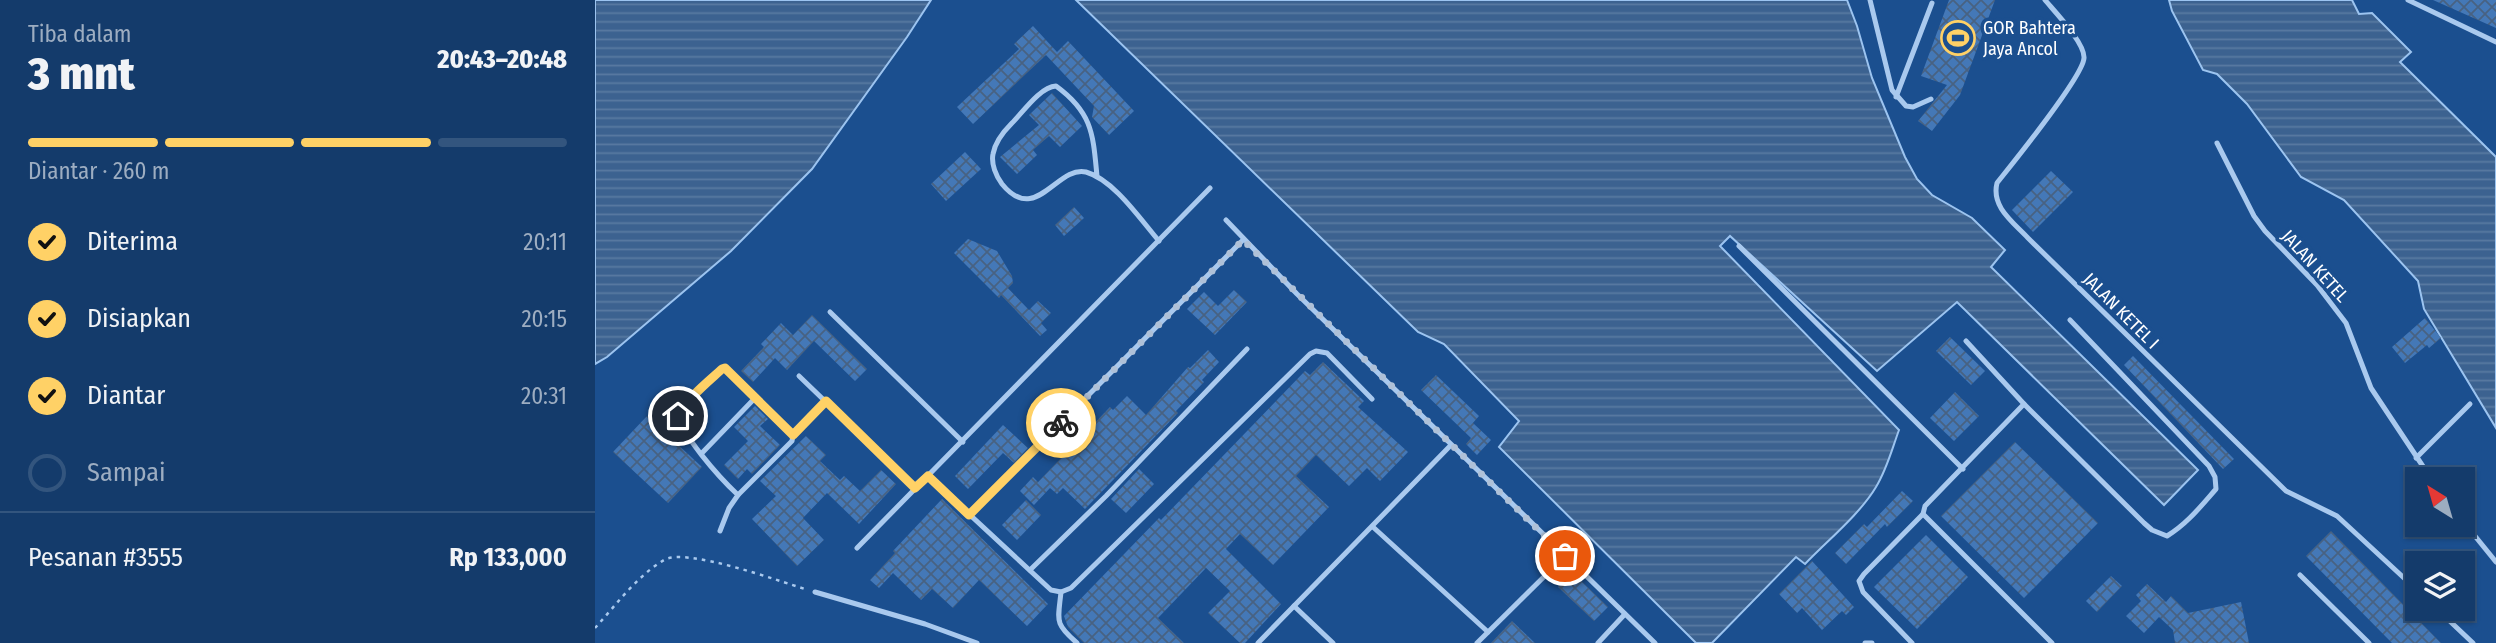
<!DOCTYPE html>
<html lang="id">
<head>
<meta charset="utf-8">
<style>
	:root { --surface:#143b6b; --page:#1d4271; --text:#f1f3f6; --muted:#9dadc1; --line:#33557e; --accent:#ffd166 }
	body { margin:0; font-family:"Fira Sans Condensed",sans-serif; background:var(--page); color:var(--text); height:100vh; display:flex; flex-direction:column; font-size:26px; white-space:nowrap }
	* { box-sizing:border-box; margin:0 }
	p { font-size:23px; color:var(--muted) }
	.icon { flex:none; width:38px; height:38px; fill:none; stroke:currentColor; stroke-width:2; stroke-linecap:round; stroke-linejoin:round }
	.map { position:relative; flex:1; overflow:hidden }
	.side { display:flex; flex-direction:column; background:var(--surface); width:595px }
	.side>* { flex:none }
	.needle { width:46px; rotate:323deg }
	.fabs { position:absolute; left:1810px; top:467px; display:grid; gap:14px }
	.fabs a { display:grid; place-items:center; width:70px; height:70px; border-radius:0px; background:var(--surface); box-shadow:0 2px 5px #0004,0 0 0 2px var(--line); font-size:35px }
	.pin { position:absolute; display:grid; place-items:center; width:60px; height:60px; color:#fff; margin:-30px; border:4px solid #fff; border-radius:50%; box-shadow:0 2px 7px #0007 }
	.courier { position:absolute; display:grid; place-items:center; width:70px; height:70px; margin:-35px; border:5px solid #ffd166; border-radius:50%; background:#fff; color:#222; box-shadow:0 2px 9px #0007 }
	.head em { font-style:normal; font-weight:800 }
	.head div { display:flex; flex-direction:column-reverse }
	.head { display:flex; align-items:center; justify-content:space-between; height:119px; padding:0 28px }
	h1 { font-size:46px; font-weight:800; line-height:52px }
	.bar { display:grid; grid-template-columns:repeat(4,1fr); gap:10px 7px; align-content:center; height:84px; padding:0 28px }
	.bar i { height:9px; border-radius:5px; background:var(--line) }
	.bar .current { background:var(--accent) }
	.bar p { grid-column:span 4 }
	.line { display:flex; align-items:center; gap:18px; padding:0 28px; border-top:2px solid var(--line) }
	.line div { flex:1 }
	ol { padding:0 28px; list-style:none }
	li { display:flex; align-items:center; gap:21px; height:77px }
	li p { margin-inline-start:auto }
	li .icon { padding:7px; border-radius:50%; background:var(--accent); color:#111; stroke-width:4 }
	li:last-child { color:var(--muted) }
	li i { width:38px; height:38px; border:4px solid var(--line); border-radius:50% }
	main { display:flex; flex:1; min-height:0 }
	.map>svg:first-child { display:block }
	.water { fill:url(#water-rules); stroke:#9cc4f0; stroke-width:2 }
	.building { fill:url(#building-cross-hatch) }
	.lines { fill:none; stroke-linecap:round; stroke-linejoin:round }
	.path { stroke:#a9c9ee; stroke-width:2.5; stroke-dasharray:3.5 5; stroke-linecap:butt }
	.lane { stroke:#a9c9ee; stroke-width:5 }
	.done { stroke:#afc1d8; stroke-width:7; stroke-dasharray:0 12.6 }
	.route { stroke:#ffd166; stroke-width:9 }
	.labels { text-anchor:middle; stroke-width:7; stroke-linejoin:round; paint-order:stroke }
	.poi-label { font-size:18px; fill:#fff; stroke:#1b4f8f; text-anchor:start }
	.street-label { font-size:18px; fill:#fff; stroke:#1b4f8f }
</style>
</head>
<body>
<main>
<section class="side">
<div class="head"><div><h1>3 mnt</h1><p>Tiba dalam</p></div><em>20:43–20:48</em></div>
<div class="bar"><i class="current"></i><i class="current"></i><i class="current"></i><i></i><p>Diantar · 260 m</p></div>
<ol>
<li><svg class="icon" aria-label="check" viewBox="0 0 24 24"><path d="M5 12l5 5 9-10"/></svg>Diterima<p>20:11</p></li>
<li><svg class="icon" aria-label="check" viewBox="0 0 24 24"><path d="M5 12l5 5 9-10"/></svg>Disiapkan<p>20:15</p></li>
<li><svg class="icon" aria-label="check" viewBox="0 0 24 24"><path d="M5 12l5 5 9-10"/></svg>Diantar<p>20:31</p></li>
<li><i></i>Sampai</li>
</ol>
<div class="line" style="height:91px"><div>Pesanan #3555</div><b>Rp 133,000</b></div>
</section>
<div class="map">
<svg width="1901" height="643" viewBox="0 0 1901 643">
	<defs>
		<pattern id="water-rules" width="6" height="5" patternUnits="userSpaceOnUse" patternTransform="scale(1.75)"><rect width="6" height="5" fill="#3c6290"/><path d="M0 2.5h6" fill="none" stroke="#597aa1"/></pattern>
		<pattern id="building-cross-hatch" width="8" height="8" patternUnits="userSpaceOnUse" patternTransform="scale(1.75)"><rect width="8" height="8" fill="#4478b7"/><path d="M0 0l8 8M0 8l8-8" fill="none" stroke="#486282"/></pattern>
	</defs>
	<rect width="100%" height="100%" fill="#1b4f8f"/>
	<g class="water">
		<polygon points="0,0 336,0 312,37 217,169 136,251 12,357 0,364"/>
		<path d="M 481,0 L 1252,0 L 1262,26 L 1277,78 L 1310,157 L 1322,179 L 1337,195 L 1377,218 L 1410,250 L 1396,267 L 1603,470 L 1569,505 L 1362,302 L 1282,371 L 1135,236 L 1125,246 L 1304,430 C 1297,449 1292,469 1281,487 C 1265,514 1232,541 1210,564 L 1201,557 L 1117,643 L 1101,643 L 904,447 L 924,421 L 849,344 L 823,332 Z"/>
		<polygon points="1574,0 1757,0 1764,14 1777,13 1816,52 1805,62 1901,157 1901,428 1829,309 1823,281 1749,200 1706,177 1652,104 1622,74 1608,70 1577,11"/>
	</g>
	<g class="building">
		<polygon points="1354,0 1400,0 1365,95 1337,131 1323,121 1352,85 1326,76"/>
		<polygon points="1838,0 1901,0 1901,28"/>
		<polygon points="438,26 462,52 473,41 539,111 514,135 497,117 499,106 451,55 378,124 362,107 424,49 419,44"/>
		<polygon points="457,93 487,126 465,147 454,136 438,150 442,155 422,174 405,157 444,125 434,115"/>
		<polygon points="370,152 386,169 351,201 336,184"/>
		<polygon points="1456,171 1478,192 1438,232 1417,210"/>
		<polygon points="479,207 489,218 469,236 460,225"/>
		<polygon points="373,239 402,251 417,276 418,283 413,288 434,310 443,301 456,313 446,323 452,330 445,336 406,295 404,298 359,253"/>
		<polygon points="639,290 652,302 620,335 592,309 609,292 623,306"/>
		<polygon points="217,315 272,369 260,381 219,341 192,370 180,358 158,382 146,371 169,347 166,344 186,323 198,335"/>
		<polygon points="1830,318 1846,338 1834,348 1832,345 1810,363 1797,347"/>
		<polygon points="1355,337 1390,371 1376,385 1341,351"/>
		<polygon points="613,350 624,362 607,380 609,382 581,411 583,413 490,509 468,488 462,494 455,488 439,505 425,491 438,477 443,482 515,407 518,410 532,396 551,415 593,367 595,368"/>
		<polygon points="1538,356 1639,459 1628,469 1529,365"/>
		<polygon points="728,362 769,401 763,407 813,452 785,481 772,468 754,486 721,455 701,476 734,507 678,565 645,534 631,549 686,604 650,643 645,643 613,613 635,591 611,568 563,618 589,643 489,643 473,627 469,616 564,518 566,520 710,371 715,375"/>
		<polygon points="841,375 884,416 878,423 896,440 882,455 871,444 876,438 826,390"/>
		<polygon points="1360,392 1384,416 1359,441 1335,418"/>
		<polygon points="160,406 173,419 165,426 185,445 157,474 152,469 143,479 129,465 153,441 139,427"/>
		<polygon points="52,416 107,467 73,503 18,452"/>
		<polygon points="408,425 433,448 419,463 408,453 373,489 360,476"/>
		<polygon points="211,436 231,455 225,461 245,480 249,476 265,491 286,470 301,484 264,524 232,493 208,518 229,540 202,566 157,519 181,496 165,481"/>
		<polygon points="1420,442 1503,523 1429,598 1346,516"/>
		<polygon points="544,469 559,484 531,513 516,499"/>
		<polygon points="1307,491 1318,501 1292,527 1290,524 1251,564 1240,553 1269,524 1272,527"/>
		<polygon points="347,499 453,604 432,626 384,580 358,608 337,589 326,600 298,573 284,588 275,580 300,553 298,551"/>
		<polygon points="431,500 446,515 422,540 407,525"/>
		<polygon points="1736,531 1846,643 1797,643 1711,556"/>
		<polygon points="1331,535 1373,577 1322,629 1279,587"/>
		<polygon points="1217,561 1259,607 1251,615 1247,611 1227,630 1207,608 1202,613 1184,594"/>
		<polygon points="977,572 1013,607 999,621 963,587"/>
		<polygon points="1516,576 1527,586 1502,612 1491,601"/>
		<polygon points="1552,584 1571,602 1576,596 1593,613 1646,602 1654,643 1580,643 1578,630 1564,617 1549,633 1531,616 1546,601 1541,595"/>
		<polygon points="917,621 940,643 896,643"/>
	</g>
	<g class="lines">
		<path class="path" d="M 0,628 C 21,605 42,576 69,560 C 90,547 184,581 210,589"/>
		<g class="lane">
			<polyline points="1275,0 1297,90 1311,106 1318,107 1336,99"/>
			<path d="M 1450,0 C 1460,12 1490,43 1489,58 C 1488,77 1417,164 1402,183 C 1396,207 1418,222 1433,238 L 1691,491 L 1742,516 L 1822,590"/>
			<polyline points="1813,0 1901,42"/>
			<polyline points="1301,97 1337,3"/>
			<polyline points="1622,143 1659,216 1670,231 1722,285 1751,323 1776,388 1837,480"/>
			<path d="M 502,176 C 498,135 498,113 461,86 C 445,87 428,112 417,123 C 408,132 400,142 398,154 C 396,164 401,176 407,184 C 441,226 462,165 491,172 C 519,180 545,219 564,241"/>
			<polyline points="631,220 702,294 1060,643"/>
			<polyline points="1144,246 1368,469"/>
			<polyline points="235,312 368,442"/>
			<polyline points="1371,341 1429,404 1330,506 1328,514 1457,643"/>
			<polyline points="204,376 320,488"/>
			<path d="M 1429,404 L 1549,523 L 1557,530 L 1572,536 C 1592,524 1606,506 1621,489 L 1620,477 L 1614,466 L 1475,320"/>
			<polyline points="107,453 160,398"/>
			<polyline points="1821,458 1875,404"/>
			<polyline points="333,476 456,590 466,592 476,588 715,354 721,351 732,353 777,399"/>
			<polyline points="143,495 197,441 198,435 231,401"/>
			<polyline points="374,515 648,240"/>
			<polyline points="1867,520 1901,562"/>
			<polyline points="778,527 893,632"/>
			<path d="M 125,531 L 134,508 L 143,495 C 129,482 79,429 85,411 L 123,372 L 130,368 L 198,435"/>
			<polyline points="262,548 615,188"/>
			<polyline points="435,570 511,496 652,349"/>
			<polyline points="1705,575 1774,643"/>
			<polyline points="220,592 330,624 382,643"/>
			<path d="M 466,592 C 463,621 459,623 482,643"/>
			<polyline points="699,606 738,643"/>
			<polyline points="1842,609 1878,643"/>
			<polyline points="663,643 856,445"/>
			<polyline points="882,643 970,556"/>
			<polyline points="1003,643 1030,614"/>
			<polyline points="1270,643 1277,643"/>
			<polyline points="1317,643 1268,592 1264,581 1269,574 1328,514"/>
		</g>
	</g>
	<g class="lines">
		<polyline class="done" points="466,423 648,240 970,556"/>
		<path class="route" d="M 83,416 C 89,401 115,380 127,369 L 130,368 L 198,435 L 231,401 L 320,488 L 333,476 L 374,515 L 466,423"/>
	</g>
	<defs>
		<g id="stadium-ring" transform="scale(1.75)"><circle r="9.5" fill="#1b4f8f" stroke="#ffd166" stroke-width="1.5"/><path d="M0-5a6.5 5 0 1 0 0 10a6.5 5 0 1 0 0-10ZM-3.5-1.8h7v3.6h-7Z" fill="#ffd166"/></g>
	</defs>
	<g fill-rule="evenodd">
		<use href="#stadium-ring" x="1363" y="38"/>
	</g>
	<g class="labels">
		<g class="poi-label">
			<text x="1388" y="34">GOR Bahtera<tspan x="1388" dy="21">Jaya Ancol</tspan></text>
		</g>
		<g class="street-label">
			<text transform="translate(1720 266) rotate(48)" y="6">JALAN KETEL</text>
			<text transform="translate(1526 311) rotate(45)" y="6">JALAN KETEL I</text>
		</g>
	</g>
</svg>
<div class="fabs">
<a><svg class="needle" viewBox="-14 -14 28 28"><path d="M0-13l5 13h-10z" fill="#e53935"/><path d="M0 13l5-13h-10z" fill="#9dadc1"/></svg></a>
<a><svg class="icon" aria-label="layers" viewBox="0 0 24 24"><path d="M12 4l9 5-9 5-9-5zM3 14l9 5 9-5"/></svg></a>
</div>
<div class="pin" style="left:970px;top:556px;background:#ea580c"><svg class="icon" aria-label="bag" viewBox="0 0 24 24"><path d="M5 8h14l-1 12H6zM9 8a3 3 0 0 1 6 0"/></svg></div>
<div class="pin" style="left:83px;top:416px;background:#1f2937"><svg class="icon" aria-label="home" viewBox="0 0 24 24"><path d="M3 11l9-7 9 7M6 9v11h12V9"/></svg></div>
<div class="courier" style="left:466px;top:423px"><svg class="icon" aria-label="bike" viewBox="0 0 24 24"><circle cx="6" cy="16" r="4"/><circle cx="18" cy="16" r="4"/><path d="M6 16l4-8h5l3 8M10 8l3 8H6M13 5h3"/></svg></div>
</div>
</main>
</body>
</html>
